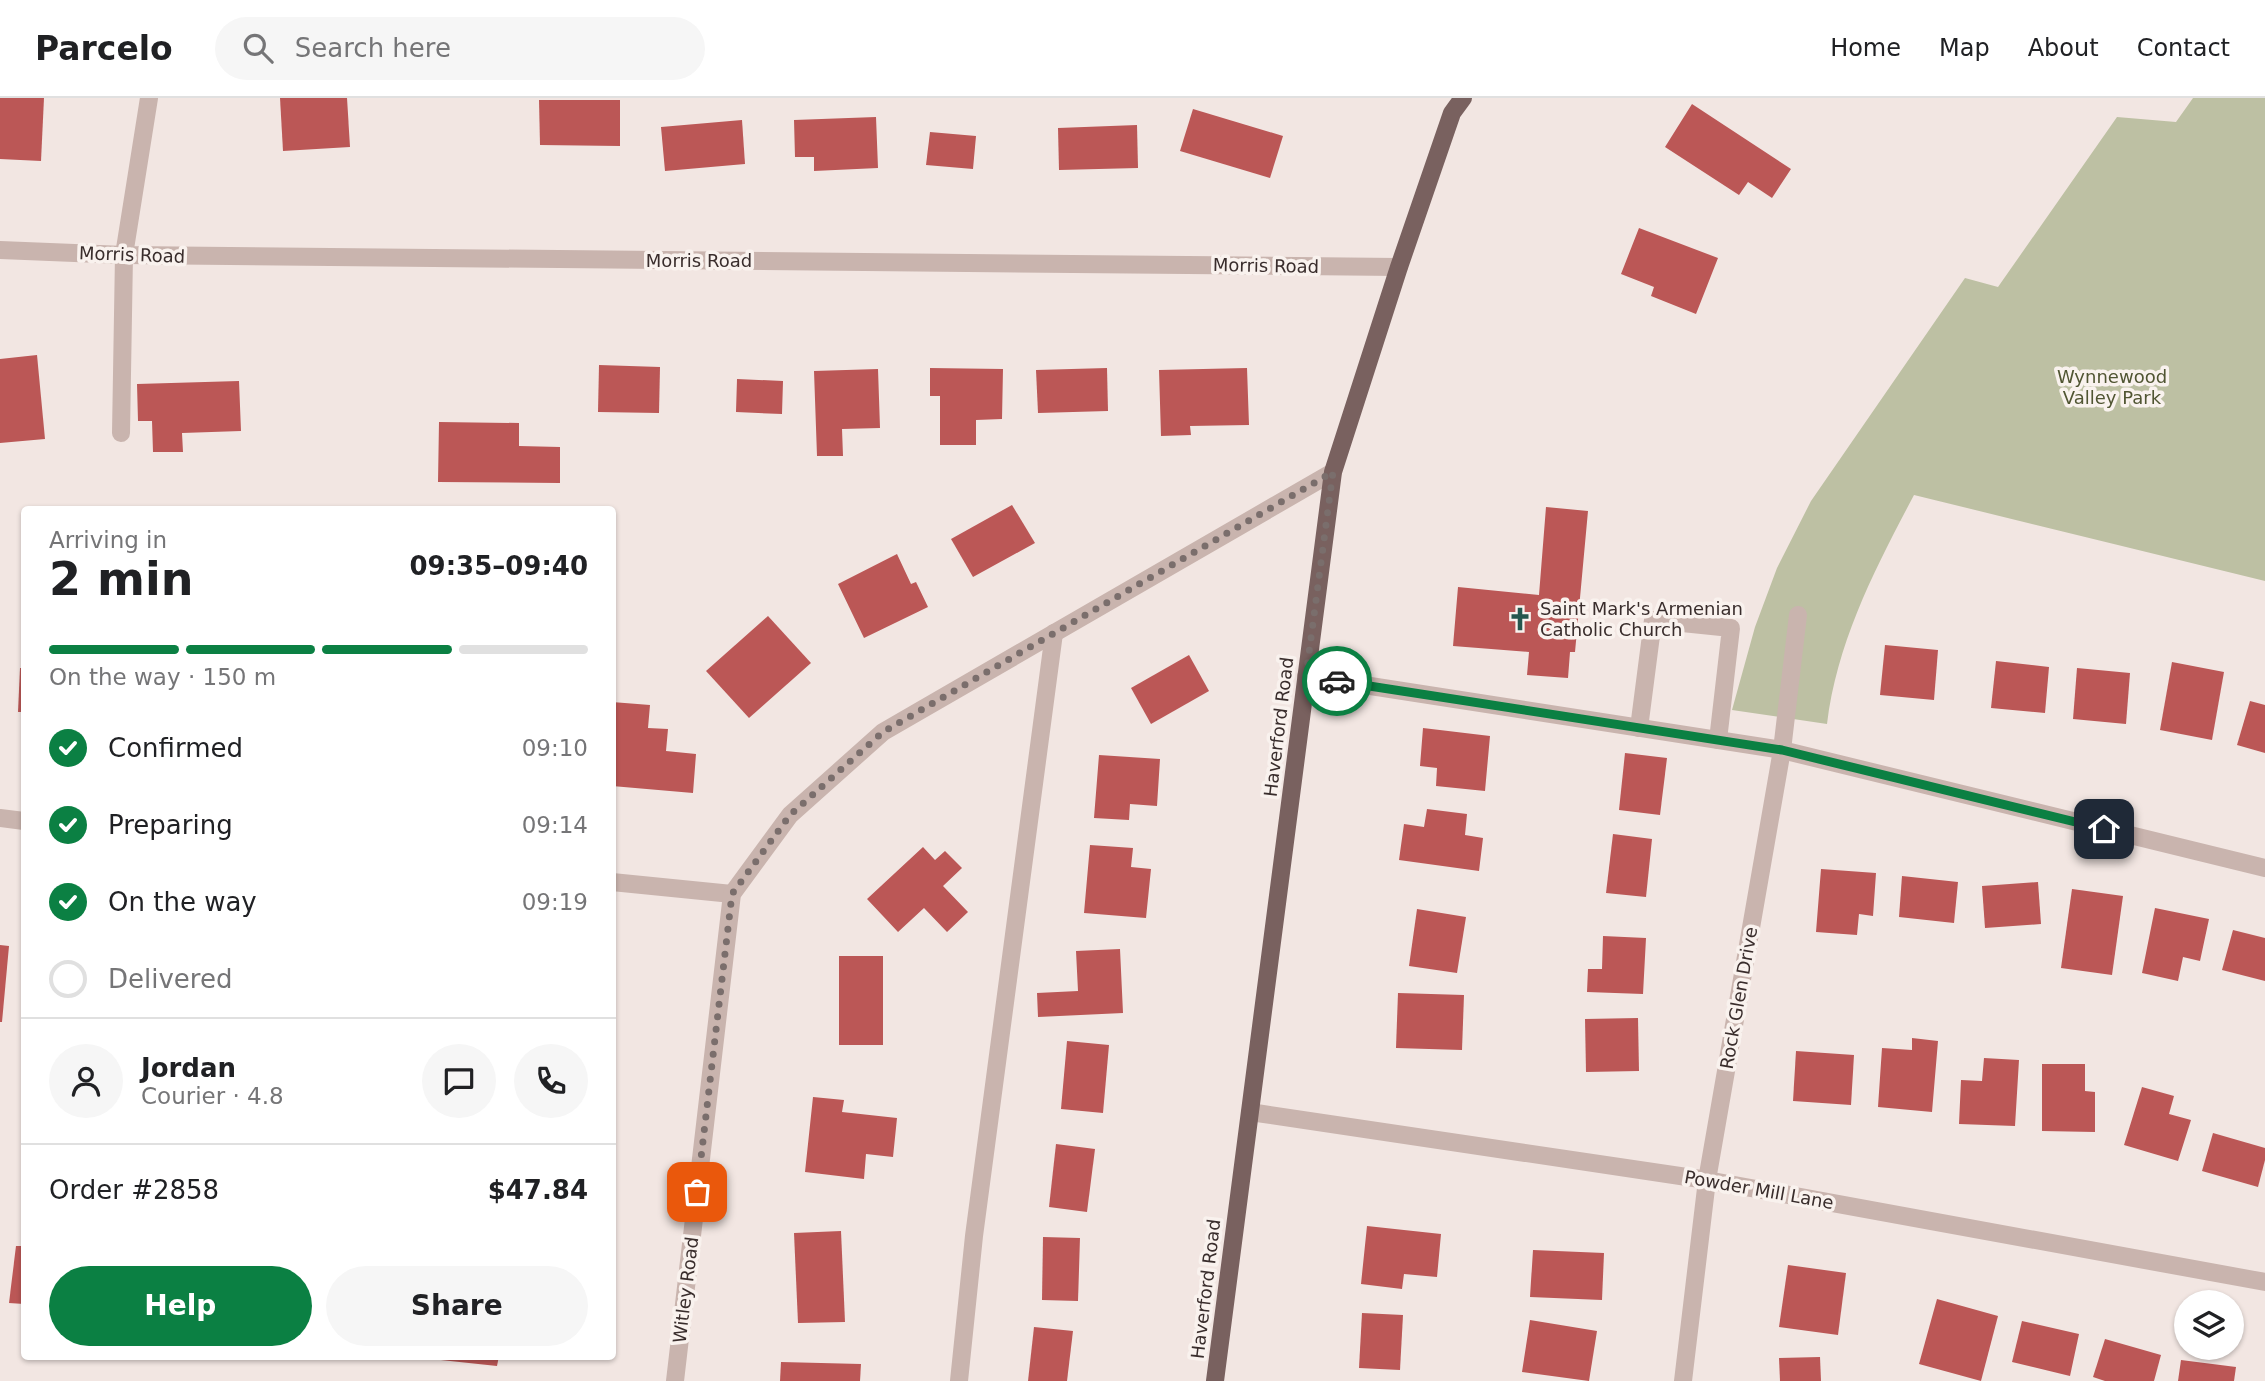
<!DOCTYPE html>
<html lang="en">
<head>
<meta charset="utf-8">
<style>
	:root { --surface:#fff; --page:#f6f6f6; --text:#202124; --muted:#757577; --line:#e0e0e0; --accent:#0b8043 }
	body { margin:0; font-family:"DejaVu Sans",sans-serif; background:var(--page); color:var(--text); height:100vh; display:flex; flex-direction:column; font-size:26px; white-space:nowrap }
	* { box-sizing:border-box; margin:0 }
	p { font-size:23px; color:var(--muted) }
	.icon { flex:none; width:38px; height:38px; fill:none; stroke:currentColor; stroke-width:2; stroke-linecap:round; stroke-linejoin:round }
	.map { position:relative; flex:1; overflow:hidden }
	.sheet { position:absolute; left:21px; top:408px; width:595px; height:854px; display:flex; flex-direction:column; background:var(--surface); border-radius:7px; box-shadow:0 2px 5px #0004 }
	.sheet>* { flex:none }
	.fabs { position:absolute; left:2174px; top:1192px; display:grid; gap:14px }
	.fabs a { display:grid; place-items:center; width:70px; height:70px; border-radius:50%; background:var(--surface); box-shadow:0 2px 5px #0004; font-size:35px }
	.pin { position:absolute; display:grid; place-items:center; width:60px; height:60px; color:#fff; margin:-30px; border-radius:14px; box-shadow:0 4px 10px #0006 }
	.courier { position:absolute; display:grid; place-items:center; width:70px; height:70px; margin:-35px; border:5px solid #0b8043; border-radius:50%; background:#fff; color:#222; box-shadow:0 2px 9px #0007 }
	.head em { font-style:normal; font-weight:800 }
	.head div { display:flex; flex-direction:column-reverse }
	.head { display:flex; align-items:center; justify-content:space-between; height:119px; padding:0 28px }
	h1 { font-size:46px; font-weight:800; line-height:52px }
	.bar { display:grid; grid-template-columns:repeat(4,1fr); gap:10px 7px; align-content:center; height:84px; padding:0 28px }
	.bar i { height:9px; border-radius:5px; background:var(--line) }
	.bar .selected { background:var(--accent) }
	.bar p { grid-column:span 4 }
	.line { display:flex; align-items:center; gap:18px; padding:0 28px; border-top:2px solid var(--line) }
	.line div { flex:1 }
	.round { display:grid; place-items:center; flex:none; width:74px; height:74px; border-radius:37px; background:var(--page) }
	ol { padding:0 28px; list-style:none }
	li { display:flex; align-items:center; gap:21px; height:77px }
	li p { margin-inline-start:auto }
	li .icon { padding:7px; border-radius:50%; background:var(--accent); color:#fff; stroke-width:4 }
	li:last-child { color:var(--muted) }
	li i { width:38px; height:38px; border:4px solid var(--line); border-radius:50% }
	.primary-button { display:flex; gap:14px; margin-top:auto; padding:14px 28px }
	.primary-button a { flex:1; height:80px; border-radius:42px; background:var(--accent); color:#fff; font-size:28px; font-weight:800; line-height:80px; text-align:center }
	.primary-button a+a { background:var(--page); color:var(--text) }
	header { display:flex; align-items:center; gap:42px; box-sizing:border-box; height:98px; padding:0 35px; background:var(--surface); border-bottom:2px solid var(--line) }
	header strong { font-size:33px }
	nav { display:flex; gap:38px; margin-inline-start:auto; font-size:24px }
	.search { width:490px; height:63px; background:var(--page); display:flex; align-items:center; gap:18px; box-sizing:border-box; padding:0 24px; border-radius:38px; color:var(--muted); font-size:26px }
	.map>svg:first-child { display:block }
	.park { fill:#bdc0a3 }
	.building { fill:#bb5756 }
	.lines { fill:none; stroke-linecap:round; stroke-linejoin:round }
	.service { stroke:#c9b4ae; stroke-width:18 }
	.minor { stroke:#c9b4ae; stroke-width:18 }
	.primary { stroke:#79615f; stroke-width:18 }
	.done { stroke:#7a6e6c; stroke-width:7; stroke-dasharray:0 12.6 }
	.route { stroke:#0b8043; stroke-width:9 }
	.labels { text-anchor:middle; stroke-width:7; stroke-linejoin:round; paint-order:stroke }
	.street-label { font-size:18px; fill:#392d2c; stroke:#f9f2ee }
	.park-label { font-size:18px; fill:#505532; stroke:#f9f2ee }
	.poi-label { font-size:18px; fill:#392d2c; stroke:#f9f2ee; text-anchor:start }
</style>
</head>
<body>
<header>
<strong>Parcelo</strong>
<div class="search"><svg class="icon" aria-label="search" viewBox="0 0 24 24"><circle cx="10" cy="10" r="6"/><path d="M15 15l6 6"/></svg>Search here</div>
<nav><a>Home</a><a>Map</a><a>About</a><a>Contact</a></nav>
</header>
<div class="map">
<svg width="2265" height="1283" viewBox="0 0 2265 1283">
	<rect width="100%" height="100%" fill="#f2e6e2"/>
	<path class="park" d="M 2193,0 L 2265,0 L 2265,483 L 1914,397 C 1876,469 1837,543 1827,626 L 1732,612 L 1755,529 L 1777,470 L 1811,403 L 1965,180 L 1998,189 L 2117,19 L 2176,24 Z"/>
	<g class="building">
		<polygon points="0,0 44,0 41,63 0,61"/>
		<polygon points="280,0 347,0 350,49 283,53"/>
		<polygon points="539,2 620,2 620,48 540,47"/>
		<polygon points="1692,6 1791,71 1772,100 1748,84 1739,97 1665,49"/>
		<polygon points="1193,11 1283,38 1270,80 1180,53"/>
		<polygon points="876,19 878,70 814,73 814,59 795,59 794,22"/>
		<polygon points="742,22 745,66 665,73 661,29"/>
		<polygon points="1137,27 1138,70 1059,72 1058,30"/>
		<polygon points="930,34 976,38 973,71 926,67"/>
		<polygon points="1639,130 1718,160 1696,216 1651,198 1654,189 1621,176"/>
		<polygon points="37,257 45,341 0,345 0,261"/>
		<polygon points="599,267 660,269 659,315 598,314"/>
		<polygon points="930,270 1003,271 1002,321 976,322 976,347 940,347 940,298 930,298"/>
		<polygon points="1107,270 1108,313 1038,315 1036,272"/>
		<polygon points="1247,270 1249,327 1190,328 1191,337 1161,338 1159,272"/>
		<polygon points="878,271 880,330 842,331 843,358 817,358 814,273"/>
		<polygon points="737,281 783,283 782,316 736,314"/>
		<polygon points="239,283 241,333 182,335 183,354 153,354 152,323 138,323 137,286"/>
		<polygon points="439,324 519,325 519,348 560,349 560,385 438,384"/>
		<polygon points="1012,407 1035,445 973,479 951,441"/>
		<polygon points="1546,409 1588,413 1575,554 1570,554 1568,580 1527,577 1529,554 1453,548 1458,489 1539,497"/>
		<polygon points="897,456 911,486 916,484 928,509 864,540 838,486"/>
		<polygon points="768,518 811,565 749,620 706,573"/>
		<polygon points="1885,547 1938,552 1934,602 1880,597"/>
		<polygon points="1189,557 1209,593 1151,626 1131,590"/>
		<polygon points="1996,563 2049,569 2045,615 1991,610"/>
		<polygon points="2172,564 2224,574 2212,642 2160,632"/>
		<polygon points="20,570 24,570 24,614 18,614"/>
		<polygon points="2077,570 2130,575 2126,626 2073,621"/>
		<polygon points="2250,603 2265,607 2265,655 2237,647"/>
		<polygon points="612,604 650,607 648,630 668,631 666,653 696,656 693,695 612,688"/>
		<polygon points="1423,630 1490,638 1485,693 1436,688 1437,670 1420,668"/>
		<polygon points="1625,655 1667,660 1660,717 1619,712"/>
		<polygon points="1099,657 1160,661 1157,708 1130,706 1129,722 1094,720"/>
		<polygon points="1427,711 1467,716 1465,737 1483,740 1479,773 1399,762 1404,726 1424,729"/>
		<polygon points="1613,736 1652,741 1646,799 1606,795"/>
		<polygon points="1090,747 1133,750 1131,769 1151,771 1146,820 1084,815"/>
		<polygon points="923,749 935,762 945,753 962,770 943,788 968,814 947,834 924,810 898,834 867,801"/>
		<polygon points="1821,771 1876,775 1873,818 1859,816 1857,837 1816,834"/>
		<polygon points="1902,778 1958,784 1954,825 1899,819"/>
		<polygon points="2038,784 2041,826 1985,830 1982,788"/>
		<polygon points="2072,791 2123,798 2112,877 2061,870"/>
		<polygon points="2155,810 2209,821 2200,863 2183,859 2178,883 2142,875"/>
		<polygon points="1417,811 1466,819 1457,875 1409,868"/>
		<polygon points="2233,832 2265,840 2265,883 2222,872"/>
		<polygon points="1603,838 1646,840 1643,896 1587,894 1588,871 1602,871"/>
		<polygon points="0,847 9,848 2,924 0,924"/>
		<polygon points="1120,851 1123,915 1038,919 1037,895 1078,893 1076,853"/>
		<rect x="839" y="858" width="44" height="89"/>
		<polygon points="1398,895 1464,897 1462,952 1396,950"/>
		<polygon points="1638,920 1639,973 1586,974 1585,921"/>
		<polygon points="1912,940 1938,943 1932,1014 1878,1009 1882,950 1912,952"/>
		<polygon points="1067,943 1109,947 1103,1015 1061,1011"/>
		<polygon points="1796,953 1854,957 1851,1007 1793,1003"/>
		<polygon points="1984,960 2019,962 2015,1028 1959,1026 1961,982 1982,983"/>
		<polygon points="2042,966 2085,966 2085,993 2095,994 2095,1034 2042,1033"/>
		<polygon points="2142,989 2174,998 2169,1016 2191,1022 2178,1063 2124,1047"/>
		<polygon points="813,999 844,1002 842,1014 897,1020 893,1059 866,1056 864,1081 805,1074"/>
		<polygon points="2213,1035 2265,1050 2265,1062 2258,1089 2202,1073"/>
		<polygon points="1056,1046 1095,1051 1087,1114 1049,1109"/>
		<polygon points="1367,1128 1441,1136 1437,1179 1404,1176 1402,1191 1361,1186"/>
		<polygon points="841,1133 845,1224 798,1225 794,1135"/>
		<polygon points="1043,1139 1080,1140 1078,1203 1042,1202"/>
		<polygon points="16,1148 24,1148 24,1206 9,1205"/>
		<polygon points="1533,1152 1604,1155 1602,1202 1530,1199"/>
		<polygon points="1788,1167 1846,1175 1838,1237 1779,1229"/>
		<polygon points="1937,1201 1998,1218 1981,1283 1919,1266"/>
		<polygon points="1362,1215 1403,1217 1400,1272 1359,1270"/>
		<polygon points="1530,1222 1597,1233 1589,1283 1522,1274"/>
		<polygon points="2022,1223 2079,1236 2070,1278 2012,1264"/>
		<polygon points="1034,1229 1073,1233 1067,1283 1028,1283"/>
		<polygon points="2105,1241 2161,1257 2154,1283 2105,1283 2093,1279"/>
		<polygon points="422,1258 499,1258 497,1268 422,1260"/>
		<polygon points="1820,1259 1821,1283 1780,1283 1779,1260"/>
		<polygon points="2181,1262 2236,1269 2234,1283 2178,1283"/>
		<polygon points="781,1264 861,1266 860,1283 780,1283"/>
	</g>
	<g class="lines">
		<g class="service">
			<polyline points="121,335 124,157"/>
			<polyline points="1306,578 1782,652"/>
			<polyline points="1639,630 1653,522 1731,530 1718,642"/>
		</g>
		<g class="minor">
			<polyline points="0,152 124,157 1399,169"/>
			<polyline points="124,157 149,0"/>
			<polyline points="1782,652 2265,770"/>
			<polyline points="0,720 24,723"/>
			<polyline points="612,784 732,796"/>
			<polyline points="1250,1014 1707,1082 2265,1184"/>
			<polyline points="675,1283 732,796 790,717 883,634 1333,374"/>
			<polyline points="959,1283 974,1138 1054,535"/>
			<polyline points="1683,1283 1707,1082 1782,652 1798,517"/>
		</g>
		<polyline class="primary" points="1215,1283 1333,374 1399,169 1452,15 1463,0"/>
	</g>
	<g class="lines">
		<polyline class="done" points="697,1094 732,796 790,717 883,634 1333,374 1306,578 1337,583"/>
		<polyline class="route" points="1337,583 1782,652 2104,731"/>
	</g>
	<defs>
		<g id="church-bare" transform="scale(1.89)"><path d="M-1.2-6h2.4v3.5h3.3v2.4h-3.3V6h-2.4V-.1h-3.3v-2.4h3.3Z" fill="#25574e" stroke="#f9f2ee" stroke-width="2.5" paint-order="stroke"/></g>
	</defs>
	<g fill-rule="evenodd">
		<use href="#church-bare" x="1520" y="521"/>
	</g>
	<g class="labels">
		<g class="street-label">
			<text transform="translate(132 157) rotate(2)" y="6">Morris Road</text>
			<text x="699" y="169">Morris Road</text>
			<text transform="translate(1266 168) rotate(1)" y="6">Morris Road</text>
			<text transform="translate(1279 629) rotate(-83)" y="6">Haverford Road</text>
			<text transform="translate(1739 900) rotate(-80)" y="6">Rock Glen Drive</text>
			<text transform="translate(1759 1092) rotate(10)" y="6">Powder Mill Lane</text>
			<text transform="translate(1206 1191) rotate(-83)" y="6">Haverford Road</text>
			<text transform="translate(686 1192) rotate(-83)" y="6">Witley Road</text>
		</g>
		<g class="park-label">
			<text x="2112" y="285">Wynnewood<tspan x="2112" dy="21">Valley Park</tspan></text>
		</g>
		<g class="poi-label">
			<text x="1540" y="517">Saint Mark's Armenian<tspan x="1540" dy="21">Catholic Church</tspan></text>
		</g>
	</g>
</svg>
<div class="fabs">
<a><svg class="icon" aria-label="layers" viewBox="0 0 24 24"><path d="M12 4l9 5-9 5-9-5zM3 14l9 5 9-5"/></svg></a>
</div>
<div class="pin" style="left:697px;top:1094px;background:#ea580c"><svg class="icon" aria-label="bag" viewBox="0 0 24 24"><path d="M5 8h14l-1 12H6zM9 8a3 3 0 0 1 6 0"/></svg></div>
<div class="pin" style="left:2104px;top:731px;background:#1f2937"><svg class="icon" aria-label="home" viewBox="0 0 24 24"><path d="M3 11l9-7 9 7M6 9v11h12V9"/></svg></div>
<div class="courier" style="left:1337px;top:583px"><svg class="icon" aria-label="car" viewBox="0 0 24 24"><path d="M5 17H2v-5l4-1 3-4h7l3 4 3 1v5h-3M9 17h6M6 11h13"/><circle cx="7" cy="17" r="2"/><circle cx="17" cy="17" r="2"/></svg></div>
<section class="sheet">
<div class="head"><div><h1>2 min</h1><p>Arriving in</p></div><em>09:35–09:40</em></div>
<div class="bar"><i class="selected"></i><i class="selected"></i><i class="selected"></i><i></i><p>On the way · 150 m</p></div>
<ol>
<li><svg class="icon" aria-label="check" viewBox="0 0 24 24"><path d="M5 12l5 5 9-10"/></svg>Confirmed<p>09:10</p></li>
<li><svg class="icon" aria-label="check" viewBox="0 0 24 24"><path d="M5 12l5 5 9-10"/></svg>Preparing<p>09:14</p></li>
<li><svg class="icon" aria-label="check" viewBox="0 0 24 24"><path d="M5 12l5 5 9-10"/></svg>On the way<p>09:19</p></li>
<li><i></i>Delivered</li>
</ol>
<div class="line" style="height:126px"><a class="round"><svg class="icon" aria-label="person" viewBox="0 0 24 24"><circle cx="12" cy="8" r="4"/><path d="M4 21q1-7 8-7t8 7"/></svg></a><div><b>Jordan</b><p>Courier · 4.8</p></div><a class="round"><svg class="icon" aria-label="chat" viewBox="0 0 24 24"><path d="M4 5h16v11H9l-5 4z"/></svg></a><a class="round"><svg class="icon" aria-label="phone" viewBox="0 0 24 24"><path d="M5 4h4l2 5-3 2q2 4 5 5l2-3 5 2v4C11 20 4 13 5 4z"/></svg></a></div>
<div class="line" style="height:91px"><div>Order #2858</div><b>$47.84</b></div>
<div class="primary-button"><a>Help</a><a>Share</a></div>
</section>
</div>
</body>
</html>
